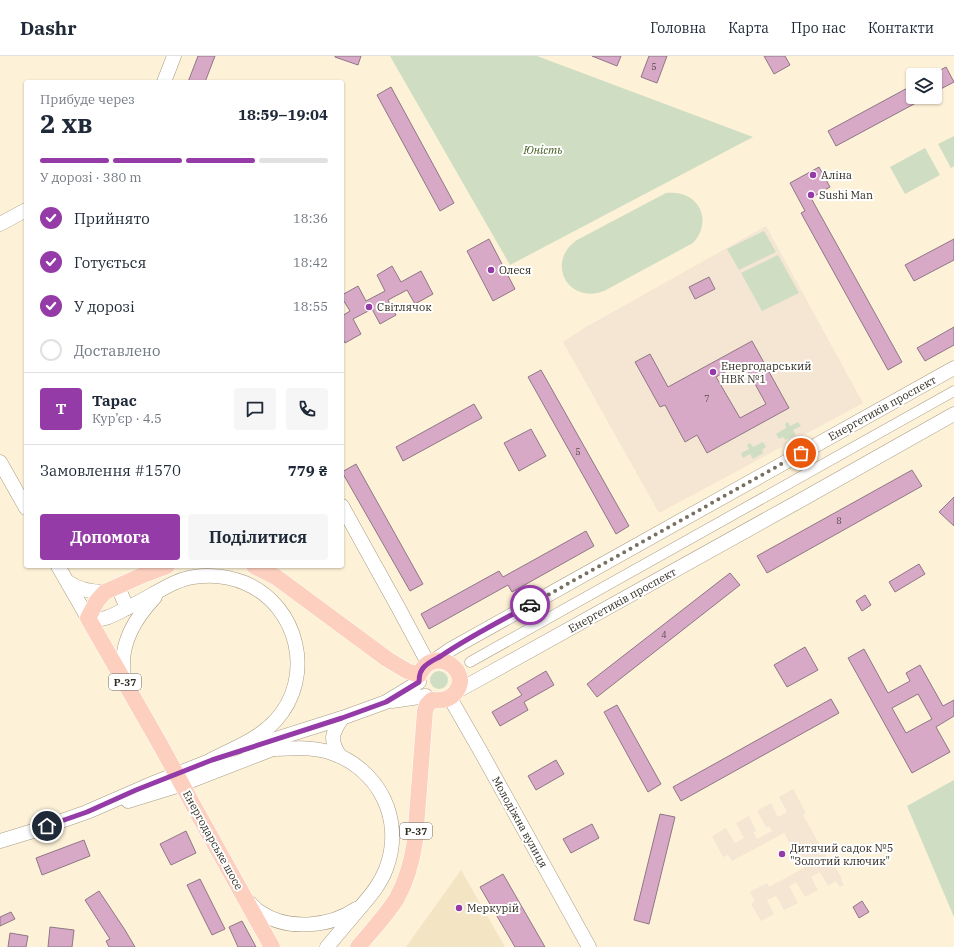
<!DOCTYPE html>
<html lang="uk">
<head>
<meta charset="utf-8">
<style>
	:root { --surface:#fff; --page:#f6f6f7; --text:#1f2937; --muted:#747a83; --line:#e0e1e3; --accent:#953ba7 }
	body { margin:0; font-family:"IBM Plex Serif",serif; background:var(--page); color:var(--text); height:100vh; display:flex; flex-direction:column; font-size:15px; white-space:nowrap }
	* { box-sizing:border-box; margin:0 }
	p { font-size:13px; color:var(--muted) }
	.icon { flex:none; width:22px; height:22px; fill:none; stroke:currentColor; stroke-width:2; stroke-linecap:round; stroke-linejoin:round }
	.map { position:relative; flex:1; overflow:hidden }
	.sheet { position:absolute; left:24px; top:24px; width:320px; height:488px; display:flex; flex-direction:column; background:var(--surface); border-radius:4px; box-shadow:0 1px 3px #0004 }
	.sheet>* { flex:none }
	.fabs { position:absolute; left:906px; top:12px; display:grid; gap:8px }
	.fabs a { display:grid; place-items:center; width:36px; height:36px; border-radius:4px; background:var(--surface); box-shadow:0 1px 3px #0004; font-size:20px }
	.pin { position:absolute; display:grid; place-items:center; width:34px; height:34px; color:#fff; margin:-17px; border:2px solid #fff; border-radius:50%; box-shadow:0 1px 4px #0007 }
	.courier { position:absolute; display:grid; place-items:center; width:40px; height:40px; margin:-20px; border:3px solid #953ba7; border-radius:50%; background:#fff; color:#222; box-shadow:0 1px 5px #0007 }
	.headline em { font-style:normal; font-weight:800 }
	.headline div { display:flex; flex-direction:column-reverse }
	.headline { display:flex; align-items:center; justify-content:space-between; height:68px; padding:0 16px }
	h1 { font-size:26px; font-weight:800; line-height:30px }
	.bar { display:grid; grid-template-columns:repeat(4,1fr); gap:6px 4px; align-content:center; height:48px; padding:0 16px }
	.bar i { height:5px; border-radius:3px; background:var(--line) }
	.bar .active { background:var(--accent) }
	.bar p { grid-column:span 4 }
	.line { display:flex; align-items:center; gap:10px; padding:0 16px; border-top:1px solid var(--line) }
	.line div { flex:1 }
	.round { display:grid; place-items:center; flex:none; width:42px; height:42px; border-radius:4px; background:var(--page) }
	ol { padding:0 16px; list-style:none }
	li { display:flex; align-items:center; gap:12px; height:44px }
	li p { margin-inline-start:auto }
	li .icon { padding:4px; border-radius:50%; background:var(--accent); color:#fff; stroke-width:4 }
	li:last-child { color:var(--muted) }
	li i { width:22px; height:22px; border:2px solid var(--line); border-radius:50% }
	.cta { display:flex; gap:8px; margin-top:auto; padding:8px 16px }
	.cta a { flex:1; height:46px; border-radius:4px; background:var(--accent); color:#fff; font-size:16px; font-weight:800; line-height:46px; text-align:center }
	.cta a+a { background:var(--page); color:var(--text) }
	header { display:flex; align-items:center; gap:24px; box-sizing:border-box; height:56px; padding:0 20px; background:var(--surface); border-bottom:1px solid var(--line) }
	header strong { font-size:19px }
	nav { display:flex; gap:22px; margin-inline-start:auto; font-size:14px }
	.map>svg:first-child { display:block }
	.built { fill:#f3e4c4 }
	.education { fill:#f4e6d3 }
	.green { fill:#cfdec2 }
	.building { fill:#d8a9c6; stroke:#8f7786; fill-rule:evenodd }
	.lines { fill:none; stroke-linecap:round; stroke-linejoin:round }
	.street-casing { stroke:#a79c84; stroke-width:11 }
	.secondary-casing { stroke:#a79c84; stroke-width:15 }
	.primary-casing { stroke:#fff; stroke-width:17 }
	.street { stroke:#fff; stroke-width:10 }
	.secondary { stroke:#fff; stroke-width:14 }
	.primary { stroke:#fccfbe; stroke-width:16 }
	.primary-bridge-casing { stroke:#fff; stroke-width:17; stroke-linecap:butt }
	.primary-bridge { stroke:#fccfbe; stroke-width:16 }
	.done { stroke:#787161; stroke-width:4; stroke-dasharray:0 7.2 }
	.route { stroke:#953ba7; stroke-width:5 }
	.poi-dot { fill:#953ba7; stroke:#fff; stroke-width:1.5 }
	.labels { text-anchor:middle; stroke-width:4; stroke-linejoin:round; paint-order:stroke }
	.number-label { font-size:9px; fill:#5a4b4b }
	.shield { fill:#fff; stroke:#6e6b64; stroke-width:1 }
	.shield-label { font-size:10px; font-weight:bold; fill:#302c22 }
	.park-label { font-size:11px; font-style:italic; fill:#3d5817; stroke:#fff }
	.poi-label { font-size:11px; fill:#302c22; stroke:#fff; text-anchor:start }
	.street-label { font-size:11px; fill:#302c22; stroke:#fff }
</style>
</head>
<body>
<header>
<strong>Dashr</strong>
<nav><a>Головна</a><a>Карта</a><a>Про нас</a><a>Контакти</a></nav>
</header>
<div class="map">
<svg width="954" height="891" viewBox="0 0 954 891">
	<rect width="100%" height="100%" fill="#fdf1d7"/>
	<polygon class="built" points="461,814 505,891 406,891"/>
	<g class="education">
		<polygon points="766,170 863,347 659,457 563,286 586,271"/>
		<polygon points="793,733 806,757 803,759 828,804 830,802 842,823 841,824 844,829 840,831 836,825 828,830 820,816 811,821 818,834 805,841 796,826 789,830 798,847 784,854 776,840 767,844 774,858 761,865 751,848 755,845 750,836 767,827 769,831 804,812 784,777 732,805 728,799 723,801 712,780 726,772 735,787 744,782 736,767 749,760 756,775 753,776 757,783 772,775 769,770 766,771 757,755 771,747 778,761 787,756 779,741"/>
	</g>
	<g class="green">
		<polygon points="390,0 537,0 753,81 510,209"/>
		<polygon points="954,80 954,110 951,112 938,88"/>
		<polygon points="925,92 940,119 905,138 890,111"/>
		<path d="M 666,137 C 698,133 714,164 693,187 L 604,235 C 568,249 545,206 577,184 Z"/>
		<polygon points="764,175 776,196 739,214 727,193"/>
		<polygon points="778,199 799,237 762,255 741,217"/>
		<polygon points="788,366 790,370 798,366 801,370 793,374 796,379 785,384 783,381 779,383 776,378 786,372 785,368"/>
		<polygon points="763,386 766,391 762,394 763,397 753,403 750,398 743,402 741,397 749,393 747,389 750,387 753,391"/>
		<circle cx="439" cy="624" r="9"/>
		<polygon points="954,724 954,861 907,750"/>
	</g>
	<g class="building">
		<polygon points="198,0 215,0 205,26 188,26"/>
		<polygon points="335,0 361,0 358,9 335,1"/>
		<polygon points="592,0 621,0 617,10"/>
		<polygon points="649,0 667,0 657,27 641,21"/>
		<polygon points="764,0 785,0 790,9 774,18"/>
		<polygon points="946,11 954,26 935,36 935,17"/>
		<polygon points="913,29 913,41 927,41 836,90 828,75"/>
		<polygon points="391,31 454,147 440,155 377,39"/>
		<polygon points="819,111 830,131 811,142 902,306 888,314 801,157 805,155 790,127"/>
		<polygon points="489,183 515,233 493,245 467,195"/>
		<polygon points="954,183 954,204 914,225 905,209"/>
		<polygon points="392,210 401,226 421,215 433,238 415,248 407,234 388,244 396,259 380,268 372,253 353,263 361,278 345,287 342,281 342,260 350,255 342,242 342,239 358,230 366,245 385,235 377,219"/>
		<polygon points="709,221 715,233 695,243 689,231"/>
		<polygon points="954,271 954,289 925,305 917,292"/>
		<path d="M 752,285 L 789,352 L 707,397 L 697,379 L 685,386 L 665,349 L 660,351 L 635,306 L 650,298 L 668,331 ZM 743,306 L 766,348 L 740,362 L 716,321 Z"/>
		<polygon points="541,314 629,470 616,478 528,321"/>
		<polygon points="474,348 482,362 403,405 396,391"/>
		<polygon points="531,373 546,400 519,415 504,387"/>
		<polygon points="356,408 423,528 410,535 342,416"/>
		<polygon points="912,414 922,430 767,517 757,500"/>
		<polygon points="954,441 954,470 939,456"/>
		<polygon points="586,475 594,490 512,536 508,529 429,573 421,558 499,515 503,521"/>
		<polygon points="919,508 925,518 895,536 889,526"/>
		<polygon points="730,517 740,529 597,641 587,628"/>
		<polygon points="865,539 871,549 862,555 856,545"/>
		<polygon points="805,591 818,614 787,631 774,609"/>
		<path d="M 864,593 L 888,637 L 910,625 L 906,617 L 920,609 L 943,650 L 954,644 L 954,660 L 936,671 L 950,696 L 912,717 L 848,602 ZM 918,638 L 932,663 L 906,677 L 892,652 Z"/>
		<polygon points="546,615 554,629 524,646 528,654 500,670 492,656 522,639 517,632"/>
		<polygon points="831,643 839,657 681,745 673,731"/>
		<polygon points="617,649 661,728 648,736 604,656"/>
		<polygon points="556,704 564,718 536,734 528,720"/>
		<polygon points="660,758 675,761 649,868 634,864"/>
		<polygon points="592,768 599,782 571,797 563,783"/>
		<polygon points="186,775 196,797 171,809 160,788"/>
		<polygon points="84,784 90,800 42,819 36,802"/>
		<polygon points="503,818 545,891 515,891 480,831"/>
		<polygon points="200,823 225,873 212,879 187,829"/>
		<polygon points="99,835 125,874 135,891 109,891 106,885 110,883 85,844"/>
		<polygon points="862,845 869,856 859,862 853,851"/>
		<polygon points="11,856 15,863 0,870 0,861"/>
		<polygon points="242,865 256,891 238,891 229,871"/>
		<polygon points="50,871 74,874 72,891 48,891"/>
		<polygon points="10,877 28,880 26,891 8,891"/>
	</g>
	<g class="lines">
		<g class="street-casing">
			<polyline id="street" points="470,606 954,335"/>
		</g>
		<g class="secondary-casing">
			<g id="secondary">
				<polyline points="164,26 174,0"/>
				<polyline points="0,168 26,154"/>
				<polyline points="0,406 26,452"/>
				<polyline points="342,450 398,551 428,607"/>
				<path d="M 58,510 L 89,564 C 102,565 112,560 123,554 C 141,546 157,535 174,527 C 196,517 223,518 245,527 C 299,550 315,621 276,664 C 259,683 234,692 211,704"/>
				<path d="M 68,526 C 79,534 91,536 105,536"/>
				<polyline points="118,531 127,552"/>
				<polyline points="434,605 451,593 954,312"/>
				<path d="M 124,625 C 124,619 123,613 123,607 C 123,582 139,558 155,541"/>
				<polyline points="457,635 472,627 794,448 954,358"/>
				<polyline points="450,642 481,696 589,891"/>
				<polyline points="392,645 426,640"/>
				<polyline points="247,692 342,662 386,646 419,626"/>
				<path d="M 275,693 C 293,692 311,691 329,696 C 379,712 405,764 386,813 C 380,829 369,841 359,853 C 348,866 338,878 327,891"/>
				<path d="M 340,700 C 329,684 332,677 342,662"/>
				<polyline points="128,745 180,729 278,691"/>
				<polyline points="0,785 33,775 87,756 156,726 220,701"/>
				<path d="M 249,846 C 252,849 256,854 260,856 C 287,875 330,871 356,853"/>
			</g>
		</g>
		<g class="primary-casing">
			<g id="primary">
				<path d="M 254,510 L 276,521 L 387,603 L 407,615 L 419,619 C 433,587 474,615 455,637 C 449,644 441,645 432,644 L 427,649 L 425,655 L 415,785 C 412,805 407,824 397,842 C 386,860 371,875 358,891"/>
				<polyline points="161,690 88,562 97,545 105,536 143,519 167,510"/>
				<polyline points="198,758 272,891"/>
			</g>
		</g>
		<use href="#street" class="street"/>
		<use href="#secondary" class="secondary"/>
		<use href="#primary" class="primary"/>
		<g class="primary-bridge-casing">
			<polyline id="primary-bridge" points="161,690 198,758"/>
		</g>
		<use href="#primary-bridge" class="primary-bridge"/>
	</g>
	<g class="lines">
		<polyline class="done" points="530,549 801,397"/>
		<path class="route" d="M 47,770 L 87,756 L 136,734 L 212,704 L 342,662 L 386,646 L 419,626 C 419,620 420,614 425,610 C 429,606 436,603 441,600 C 469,581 500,565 530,549"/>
	</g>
	<g class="poi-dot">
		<circle cx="813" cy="119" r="4"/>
		<circle cx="811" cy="139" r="4"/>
		<circle cx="491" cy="214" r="4"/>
		<circle cx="369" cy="251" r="4"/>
		<circle cx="713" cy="316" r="4"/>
		<circle cx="782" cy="798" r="4"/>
		<circle cx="459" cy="852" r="4"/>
	</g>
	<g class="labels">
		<g class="number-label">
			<text x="654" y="14">5</text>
			<text x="707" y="346">7</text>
			<text x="578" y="399">5</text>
			<text x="839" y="468">8</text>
			<text x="664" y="582">4</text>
		</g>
		<g class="shield">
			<rect x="109" y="618" width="32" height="16" rx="3"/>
			<rect x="400" y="767" width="32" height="16" rx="3"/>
		</g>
		<g class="shield-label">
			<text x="125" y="630">Р-37</text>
			<text x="416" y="779">Р-37</text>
		</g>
		<g class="park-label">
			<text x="543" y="98">Юність</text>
		</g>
		<g class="poi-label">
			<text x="821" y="123">Аліна</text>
			<text x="819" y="143">Sushi Man</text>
			<text x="499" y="218">Олеся</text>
			<text x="377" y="255">Світлячок</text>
			<text x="721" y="314">Енергодарський<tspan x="721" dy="13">НВК №1</tspan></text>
			<text x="790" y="796">Дитячий садок №5<tspan x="790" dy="13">"Золотий ключик"</tspan></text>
			<text x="467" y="856">Меркурій</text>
		</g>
		<g class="street-label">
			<text transform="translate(882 352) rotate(-29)" y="4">Енергетиків проспект</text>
			<text transform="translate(622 544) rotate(-29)" y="4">Енергетиків проспект</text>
			<text transform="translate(520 766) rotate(61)" y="4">Молодіжна вулиця</text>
			<text transform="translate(213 784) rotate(61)" y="4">Енергодарське шосе</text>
		</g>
	</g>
</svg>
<div class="fabs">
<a><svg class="icon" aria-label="layers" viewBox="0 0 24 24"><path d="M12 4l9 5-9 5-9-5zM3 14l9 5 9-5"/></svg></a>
</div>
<div class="pin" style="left:801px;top:397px;background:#ea580c"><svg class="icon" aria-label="bag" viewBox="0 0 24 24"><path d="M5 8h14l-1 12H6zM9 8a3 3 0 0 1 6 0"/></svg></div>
<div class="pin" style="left:47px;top:770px;background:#1f2937"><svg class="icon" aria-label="home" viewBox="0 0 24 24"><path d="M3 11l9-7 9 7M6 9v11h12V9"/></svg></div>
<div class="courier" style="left:530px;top:549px"><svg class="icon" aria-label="car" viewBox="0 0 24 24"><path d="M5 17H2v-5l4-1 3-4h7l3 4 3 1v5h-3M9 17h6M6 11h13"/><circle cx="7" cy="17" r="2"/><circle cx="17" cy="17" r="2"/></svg></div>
<section class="sheet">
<div class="headline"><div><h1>2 хв</h1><p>Прибуде через</p></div><em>18:59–19:04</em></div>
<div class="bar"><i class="active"></i><i class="active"></i><i class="active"></i><i></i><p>У дорозі · 380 m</p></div>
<ol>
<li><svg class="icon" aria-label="check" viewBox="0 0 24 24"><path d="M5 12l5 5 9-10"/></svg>Прийнято<p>18:36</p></li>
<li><svg class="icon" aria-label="check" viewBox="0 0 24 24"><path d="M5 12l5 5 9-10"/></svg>Готується<p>18:42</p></li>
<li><svg class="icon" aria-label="check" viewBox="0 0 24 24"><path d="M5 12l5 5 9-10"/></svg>У дорозі<p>18:55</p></li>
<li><i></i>Доставлено</li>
</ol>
<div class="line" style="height:72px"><b class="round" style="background:var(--accent);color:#fff">Т</b><div><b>Тарас</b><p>Кур’єр · 4.5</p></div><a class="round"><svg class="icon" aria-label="chat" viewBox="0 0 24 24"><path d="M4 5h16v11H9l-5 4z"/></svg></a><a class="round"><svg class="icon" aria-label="phone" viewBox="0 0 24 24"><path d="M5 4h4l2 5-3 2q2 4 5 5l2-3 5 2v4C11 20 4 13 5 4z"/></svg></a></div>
<div class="line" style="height:52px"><div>Замовлення #1570</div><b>779 ₴</b></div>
<div class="cta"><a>Допомога</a><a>Поділитися</a></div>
</section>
</div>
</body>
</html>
